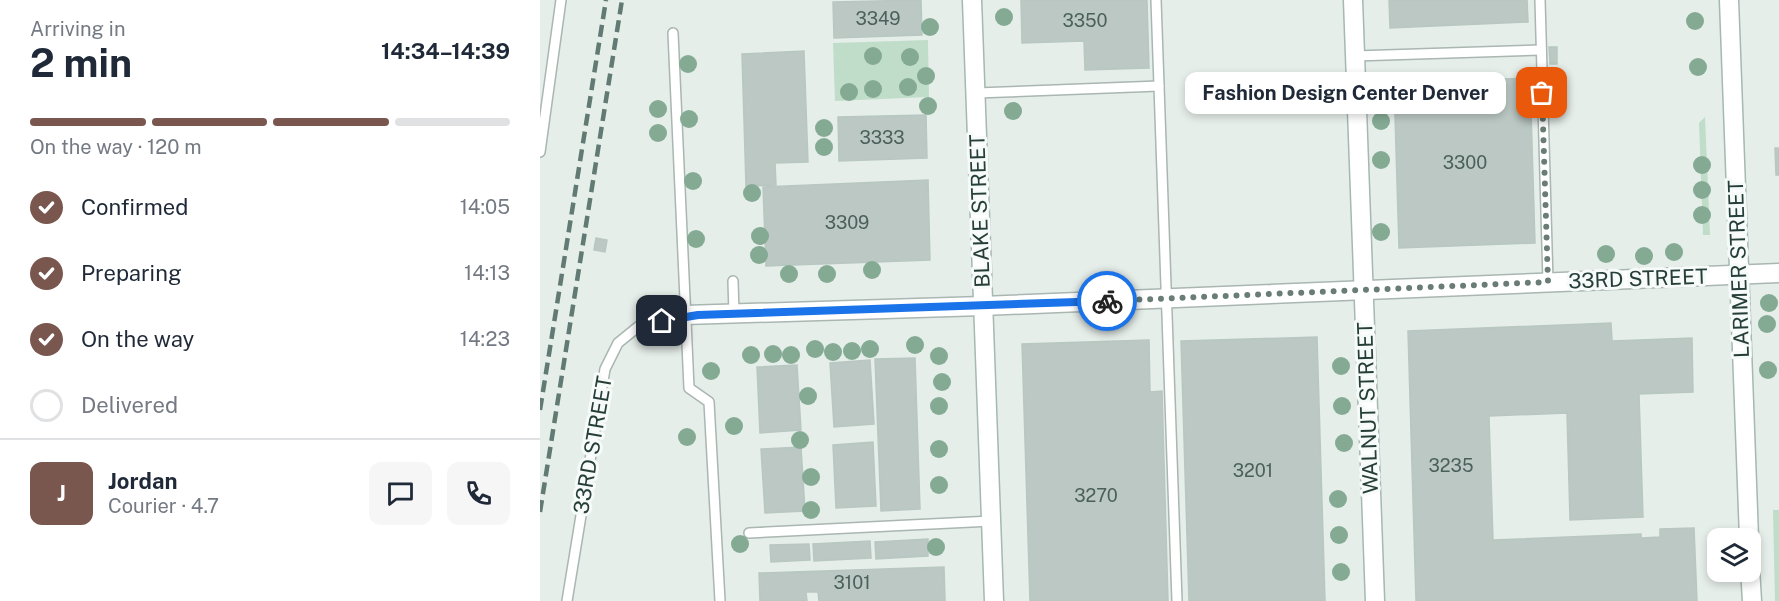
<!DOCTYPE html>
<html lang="en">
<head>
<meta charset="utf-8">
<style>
	:root { --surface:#fff; --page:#f6f6f7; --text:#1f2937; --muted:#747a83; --line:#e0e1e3; --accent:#79564e }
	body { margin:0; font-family:"Public Sans",sans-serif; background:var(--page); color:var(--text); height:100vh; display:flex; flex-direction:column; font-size:22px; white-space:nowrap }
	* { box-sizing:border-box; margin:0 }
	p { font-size:20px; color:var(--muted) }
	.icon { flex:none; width:33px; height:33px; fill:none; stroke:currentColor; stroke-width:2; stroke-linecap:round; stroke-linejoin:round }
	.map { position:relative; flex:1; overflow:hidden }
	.panel { display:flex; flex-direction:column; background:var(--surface); width:540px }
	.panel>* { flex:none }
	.fabs { position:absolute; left:1167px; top:528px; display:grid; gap:12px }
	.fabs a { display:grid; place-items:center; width:54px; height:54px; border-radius:12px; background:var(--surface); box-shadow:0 3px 9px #0003; font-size:30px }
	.pin { position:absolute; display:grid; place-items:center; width:51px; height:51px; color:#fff; margin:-26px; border-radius:12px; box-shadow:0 3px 9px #0006 }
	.courier { position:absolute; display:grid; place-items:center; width:60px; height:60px; margin:-30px; border:4px solid #1a73e8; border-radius:50%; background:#fff; color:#222; box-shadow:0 2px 8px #0007 }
	.bubble { position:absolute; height:42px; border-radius:12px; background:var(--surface); box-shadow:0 3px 9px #0003; font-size:20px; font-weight:700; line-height:42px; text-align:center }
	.overview em { font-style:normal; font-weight:700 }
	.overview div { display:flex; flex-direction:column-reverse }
	.overview { display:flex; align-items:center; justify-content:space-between; height:102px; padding:0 30px }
	h1 { font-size:39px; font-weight:700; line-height:45px }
	.bar { display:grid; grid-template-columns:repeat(4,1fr); gap:9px 6px; align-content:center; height:72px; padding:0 30px }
	.bar i { height:8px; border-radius:4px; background:var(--line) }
	.bar .selected { background:var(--accent) }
	.bar p { grid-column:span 4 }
	.line { display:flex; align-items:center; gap:15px; padding:0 30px; border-top:2px solid var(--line) }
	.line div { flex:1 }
	.round { display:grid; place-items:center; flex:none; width:63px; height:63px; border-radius:12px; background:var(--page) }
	ol { padding:0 30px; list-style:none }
	li { display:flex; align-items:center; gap:18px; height:66px }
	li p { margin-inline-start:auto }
	li .icon { padding:6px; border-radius:50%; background:var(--accent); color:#fff; stroke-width:4 }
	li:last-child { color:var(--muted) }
	li i { width:33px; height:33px; border:3px solid var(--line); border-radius:50% }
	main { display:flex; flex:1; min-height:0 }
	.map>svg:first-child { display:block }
	.green { fill:#c0ddc9 }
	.building { fill:#bbc8c3; stroke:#b8c7c1; stroke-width:1.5 }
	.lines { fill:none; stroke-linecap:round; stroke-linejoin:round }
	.lane-casing { stroke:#a9b6b1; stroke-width:12 }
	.street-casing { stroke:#a9b6b1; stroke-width:21 }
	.secondary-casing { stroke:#a5b8b2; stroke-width:21 }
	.lane { stroke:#fff; stroke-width:9 }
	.street { stroke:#fff; stroke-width:18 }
	.secondary { stroke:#fff; stroke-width:18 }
	.rail { stroke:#617a73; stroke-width:4.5; stroke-dasharray:12 6; stroke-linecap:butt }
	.tree { fill:#84aa94 }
	.done { stroke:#697c76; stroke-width:6; stroke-dasharray:0 10.8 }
	.route { stroke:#1a73e8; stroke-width:8 }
	.labels { text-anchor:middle; stroke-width:6; stroke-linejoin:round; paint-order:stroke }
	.number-label { font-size:18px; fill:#4b605b }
	.street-label { font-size:21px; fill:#263e38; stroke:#f6faf8 }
</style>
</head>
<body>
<main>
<section class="panel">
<div class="overview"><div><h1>2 min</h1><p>Arriving in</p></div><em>14:34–14:39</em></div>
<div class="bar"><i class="selected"></i><i class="selected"></i><i class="selected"></i><i></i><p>On the way · 120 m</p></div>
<ol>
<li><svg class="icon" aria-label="check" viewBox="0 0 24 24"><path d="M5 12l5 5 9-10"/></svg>Confirmed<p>14:05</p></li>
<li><svg class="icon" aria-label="check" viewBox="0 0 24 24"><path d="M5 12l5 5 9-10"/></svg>Preparing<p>14:13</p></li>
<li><svg class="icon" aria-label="check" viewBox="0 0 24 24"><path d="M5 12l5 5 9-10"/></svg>On the way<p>14:23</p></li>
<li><i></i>Delivered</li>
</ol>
<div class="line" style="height:108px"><b class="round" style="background:var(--accent);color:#fff">J</b><div><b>Jordan</b><p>Courier · 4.7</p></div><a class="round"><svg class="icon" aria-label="chat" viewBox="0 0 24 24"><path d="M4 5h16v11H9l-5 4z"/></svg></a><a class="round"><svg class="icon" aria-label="phone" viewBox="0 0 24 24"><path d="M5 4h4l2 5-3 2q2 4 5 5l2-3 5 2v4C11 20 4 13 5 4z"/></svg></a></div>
</section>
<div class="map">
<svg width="1239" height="601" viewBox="0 0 1239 601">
	<rect width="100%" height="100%" fill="#e6eeea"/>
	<g class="green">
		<polygon points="388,40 389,97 295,101 293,43"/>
		<polygon points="1165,117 1170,235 1163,235 1159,123"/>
		<polygon points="1233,510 1239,510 1239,601 1235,601"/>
	</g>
	<g class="building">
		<polygon points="381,0 382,35 294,38 293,2"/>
		<polygon points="481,0 607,0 609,68 545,70 544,41 482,43"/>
		<polygon points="849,0 987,0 988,22 850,28"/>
		<polygon points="1009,47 1017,47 1017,64 1010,64"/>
		<polygon points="264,51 268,162 235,163 236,185 206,186 202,54"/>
		<polygon points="990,78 995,243 859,248 854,83"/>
		<polygon points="386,115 387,158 299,161 298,117"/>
		<polygon points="1235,148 1239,148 1239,175 1236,175"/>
		<polygon points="388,180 390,260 226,266 223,187"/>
		<polygon points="56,238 67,240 65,252 54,250"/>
		<polygon points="1071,323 1072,341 1152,338 1153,392 1099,394 1103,517 1030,520 1027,413 949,416 953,540 1101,534 1101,538 1120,537 1120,529 1154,528 1157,601 876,601 868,331"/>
		<polygon points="777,337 785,601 649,601 641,341"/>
		<polygon points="609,340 610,392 622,391 628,601 490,601 482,344"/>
		<polygon points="375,358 380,509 341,511 335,359"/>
		<polygon points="330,360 334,424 294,427 290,363"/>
		<polygon points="257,365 261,430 220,433 217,367"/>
		<polygon points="333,442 336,506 296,508 293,445"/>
		<polygon points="261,447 265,511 225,513 221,449"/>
		<polygon points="388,539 388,556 336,559 335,542"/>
		<polygon points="330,541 331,558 274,561 273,544"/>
		<polygon points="269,544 270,560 231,562 230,545"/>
		<polygon points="404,567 405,601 279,601 278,592 266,592 267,601 220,601 219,573"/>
	</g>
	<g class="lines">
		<g class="lane-casing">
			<g id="lane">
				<polyline points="616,0 637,601"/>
				<polyline points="1000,0 1008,282"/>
				<polyline points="133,33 149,388 169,402 180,601"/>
				<polyline points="815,56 1001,50"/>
				<polyline points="436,93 619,86"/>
				<polyline points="0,152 21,0"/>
				<polyline points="193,281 194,314"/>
				<polyline points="209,533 452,521"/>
				<polyline points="27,601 65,369 78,343 99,326 145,315"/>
			</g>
		</g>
		<g class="street-casing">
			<polyline id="street" points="145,315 443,306 1239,273"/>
		</g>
		<g class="secondary-casing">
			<g id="secondary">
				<polyline points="432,0 454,601"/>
				<polyline points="813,0 835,601"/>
				<polyline points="1189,0 1209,538"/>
				<polyline points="1210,568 1212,601"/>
			</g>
		</g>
		<use href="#lane" class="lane"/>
		<use href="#street" class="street"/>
		<use href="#secondary" class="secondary"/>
		<g class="rail">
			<polyline points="0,410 66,0"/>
			<polyline points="0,512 82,0"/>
		</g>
	</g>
	<g class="tree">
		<circle cx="464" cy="17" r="9"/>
		<circle cx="1155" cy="21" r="9"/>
		<circle cx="390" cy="27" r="9"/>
		<circle cx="333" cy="56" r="9"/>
		<circle cx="370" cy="57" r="9"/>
		<circle cx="148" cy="64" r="9"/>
		<circle cx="1158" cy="67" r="9"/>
		<circle cx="386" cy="76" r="9"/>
		<circle cx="368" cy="87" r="9"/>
		<circle cx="333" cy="89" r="9"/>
		<circle cx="309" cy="92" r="9"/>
		<circle cx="388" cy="106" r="9"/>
		<circle cx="118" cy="109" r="9"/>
		<circle cx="473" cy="111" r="9"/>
		<circle cx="149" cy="119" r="9"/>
		<circle cx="841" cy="121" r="9"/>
		<circle cx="284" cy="128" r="9"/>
		<circle cx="118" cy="133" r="9"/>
		<circle cx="284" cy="147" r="9"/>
		<circle cx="841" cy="160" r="9"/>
		<circle cx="1162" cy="165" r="9"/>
		<circle cx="153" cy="181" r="9"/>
		<circle cx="1162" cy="190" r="9"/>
		<circle cx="212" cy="193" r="9"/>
		<circle cx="1162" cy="215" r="9"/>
		<circle cx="841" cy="232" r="9"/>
		<circle cx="220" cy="236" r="9"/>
		<circle cx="156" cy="239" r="9"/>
		<circle cx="1134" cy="252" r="9"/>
		<circle cx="1066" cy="254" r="9"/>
		<circle cx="219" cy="255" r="9"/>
		<circle cx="1104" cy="256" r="9"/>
		<circle cx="332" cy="270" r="9"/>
		<circle cx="249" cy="274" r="9"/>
		<circle cx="287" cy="274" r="9"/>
		<circle cx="1229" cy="303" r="9"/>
		<circle cx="1227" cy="324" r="9"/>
		<circle cx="375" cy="345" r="9"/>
		<circle cx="275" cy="349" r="9"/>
		<circle cx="330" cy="349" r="9"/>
		<circle cx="312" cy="351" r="9"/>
		<circle cx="293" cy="352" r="9"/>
		<circle cx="233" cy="354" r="9"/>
		<circle cx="211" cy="355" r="9"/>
		<circle cx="251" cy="355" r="9"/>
		<circle cx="399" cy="356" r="9"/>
		<circle cx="801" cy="366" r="9"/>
		<circle cx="1228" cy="370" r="9"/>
		<circle cx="171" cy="371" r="9"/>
		<circle cx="402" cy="382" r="9"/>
		<circle cx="268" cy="396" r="9"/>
		<circle cx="399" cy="406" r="9"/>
		<circle cx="802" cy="406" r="9"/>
		<circle cx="194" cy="426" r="9"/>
		<circle cx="147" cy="437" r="9"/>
		<circle cx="260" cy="440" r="9"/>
		<circle cx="804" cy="443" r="9"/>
		<circle cx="399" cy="449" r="9"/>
		<circle cx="271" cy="477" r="9"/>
		<circle cx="399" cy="485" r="9"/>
		<circle cx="798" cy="499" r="9"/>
		<circle cx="271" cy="510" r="9"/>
		<circle cx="799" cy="535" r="9"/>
		<circle cx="200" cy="544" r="9"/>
		<circle cx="396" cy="547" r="9"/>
		<circle cx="801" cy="572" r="9"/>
	</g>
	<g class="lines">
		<polyline class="done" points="567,301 1008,282 1002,93"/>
		<polyline class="route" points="122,321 158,315 567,301"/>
	</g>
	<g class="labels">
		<g class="number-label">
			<text x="338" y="25">3349</text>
			<text x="545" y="27">3350</text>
			<text x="342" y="144">3333</text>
			<text x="925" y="169">3300</text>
			<text x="307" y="229">3309</text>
			<text x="911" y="472">3235</text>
			<text x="713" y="477">3201</text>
			<text x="556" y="502">3270</text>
			<text x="312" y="589">3101</text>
		</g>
		<g class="street-label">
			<text transform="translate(440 211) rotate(-92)" y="7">BLAKE STREET</text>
			<text transform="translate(1199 269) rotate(-92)" y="7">LARIMER STREET</text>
			<text transform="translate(1098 279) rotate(-2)" y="7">33RD STREET</text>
			<text transform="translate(828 408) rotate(-92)" y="7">WALNUT STREET</text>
			<text transform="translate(53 445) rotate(-80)" y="7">33RD STREET</text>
		</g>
	</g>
</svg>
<div class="fabs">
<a><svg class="icon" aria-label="layers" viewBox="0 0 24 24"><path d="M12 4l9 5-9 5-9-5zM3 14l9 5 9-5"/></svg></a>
</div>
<div class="pin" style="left:1002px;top:93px;background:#ea580c"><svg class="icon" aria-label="bag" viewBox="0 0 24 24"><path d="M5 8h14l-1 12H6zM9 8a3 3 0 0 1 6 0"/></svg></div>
<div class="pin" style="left:122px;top:321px;background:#1f2937"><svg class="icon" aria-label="home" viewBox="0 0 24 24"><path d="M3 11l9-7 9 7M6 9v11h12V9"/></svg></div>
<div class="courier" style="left:567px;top:301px"><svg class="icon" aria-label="bike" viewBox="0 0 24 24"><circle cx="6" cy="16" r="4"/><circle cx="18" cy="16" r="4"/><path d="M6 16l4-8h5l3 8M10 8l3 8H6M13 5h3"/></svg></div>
<div class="bubble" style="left:645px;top:72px;width:321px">Fashion Design Center Denver</div>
</div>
</main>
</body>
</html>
